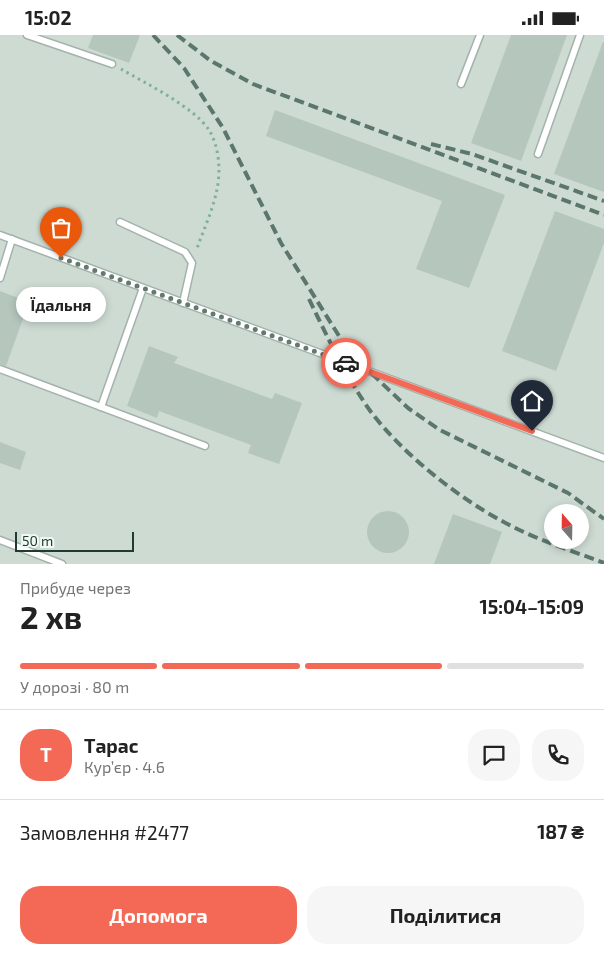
<!DOCTYPE html>
<html lang="uk">
<head>
<meta charset="utf-8">
<style>
	:root { --surface:#fff; --page:#f6f6f6; --text:#222; --muted:#767676; --line:#e0e0e0; --accent:#f36956 }
	body { margin:0; font-family:"Exo 2",sans-serif; background:var(--page); color:var(--text); height:100vh; display:flex; flex-direction:column; font-size:19px; white-space:nowrap }
	* { box-sizing:border-box; margin:0 }
	p { font-size:16px; color:var(--muted) }
	.icon { flex:none; width:28px; height:28px; fill:none; stroke:currentColor; stroke-width:2; stroke-linecap:round; stroke-linejoin:round }
	.map { position:relative; height:529px; overflow:hidden }
	.sheet { display:flex; flex-direction:column; background:var(--surface); flex:1 }
	.sheet>* { flex:none }
	.needle { width:32px; rotate:340deg }
	.tools { position:absolute; left:544px; top:469px; display:grid; gap:10px }
	.tools a { display:grid; place-items:center; width:45px; height:45px; border-radius:50%; background:var(--surface); box-shadow:0 2px 8px #0003; font-size:25px }
	.scale { position:absolute; left:15px; bottom:12px; width:119px; box-sizing:border-box; padding-left:5px; border:2px solid #213b31; border-top:0; font-size:14px; line-height:18px; white-space:nowrap; color:#213b31; -webkit-text-stroke:4px #f0f8f3; paint-order:stroke }
	.pin { position:absolute; display:grid; place-items:center; width:42px; height:42px; color:#fff; margin:-51px -21px; border-radius:50% 50% 50% 0; rotate:-45deg; box-shadow:0 0 5px #0007 }
	.pin .icon { rotate:45deg }
	.courier { position:absolute; display:grid; place-items:center; width:50px; height:50px; margin:-25px; border:4px solid #f36956; border-radius:50%; background:#fff; color:#222; box-shadow:0 1px 6px #0007 }
	.bubble { position:absolute; height:35px; border-radius:18px; background:var(--surface); box-shadow:0 2px 8px #0003; font-size:16px; font-weight:700; line-height:35px; text-align:center }
	.headline em { font-style:normal; font-weight:700 }
	.headline div { display:flex; flex-direction:column-reverse }
	.headline { display:flex; align-items:center; justify-content:space-between; height:85px; padding:0 20px }
	h1 { font-size:32px; font-weight:700; line-height:38px }
	.bar { display:grid; grid-template-columns:repeat(4,1fr); gap:8px 5px; align-content:center; height:60px; padding:0 20px }
	.bar i { height:6px; border-radius:4px; background:var(--line) }
	.bar .current { background:var(--accent) }
	.bar p { grid-column:span 4 }
	.line { display:flex; align-items:center; gap:12px; padding:0 20px; border-top:1px solid var(--line) }
	.line div { flex:1 }
	.round { display:grid; place-items:center; flex:none; width:52px; height:52px; border-radius:20px; background:var(--page) }
	.cta { display:flex; gap:10px; margin-top:auto; padding:10px 20px }
	.cta a { flex:1; height:58px; border-radius:20px; background:var(--accent); color:#fff; font-size:20px; font-weight:700; line-height:58px; text-align:center }
	.cta a+a { background:var(--page); color:var(--text) }
	.status { display:flex; justify-content:space-between; align-items:center; height:35px; padding:0 25px; background:var(--surface); direction:ltr }
	.status svg { height:14px; fill:currentColor }
	.map>svg:first-child { display:block }
	.built { fill:#cedbd3; fill-rule:evenodd }
	.building { fill:#b5c6bd }
	.lines { fill:none; stroke-linecap:round; stroke-linejoin:round }
	.service-casing { stroke:#a3b3ab; stroke-width:9 }
	.path { stroke:#80af9a; stroke-width:3; stroke-dasharray:2.5 4; stroke-linecap:butt }
	.service { stroke:#fff; stroke-width:6 }
	.rail { stroke:#5b776c; stroke-width:4; stroke-dasharray:10 5; stroke-linecap:butt }
	.done { stroke:#647970; stroke-width:5; stroke-dasharray:0 9 }
	.route { stroke:#f36956; stroke-width:6 }
</style>
</head>
<body>
<div class="status"><b>15:02</b><svg viewBox="0 0 49 12"><path d="M0 12V9h3v3zM5 12V6h3v6zM10 12V3h3v9zM15 12V0h3v12zM26 1h20v11H26zM47 4h2v5h-2z"/></svg></div>
<div class="map">
<svg width="604" height="529" viewBox="0 0 604 529">
	<rect width="100%" height="100%" fill="#e0ebe5"/>
	<path class="built" d="M 0,0 L 604,0 L 604,529 L 0,529 ZM 552,478 L 580,478 L 580,505 L 552,505 Z"/>
	<g class="building">
		<polygon points="93,0 140,0 129,28 88,13"/>
		<polygon points="511,0 567,0 521,126 471,108"/>
		<polygon points="603,7 604,7 604,157 554,139"/>
		<polygon points="275,75 505,160 469,253 416,234 442,166 266,101"/>
		<polygon points="555,176 604,194 604,208 556,336 502,316"/>
		<polygon points="0,256 29,267 6,331 0,329"/>
		<polygon points="149,311 178,322 174,328 272,364 275,358 302,368 279,429 248,418 251,410 159,376 157,383 127,371"/>
		<polygon points="0,407 26,417 20,435 0,428"/>
		<circle cx="388" cy="497" r="21"/>
		<polygon points="453,479 502,497 490,529 434,529"/>
	</g>
	<g class="lines">
		<g class="service-casing">
			<g id="service">
				<polyline points="27,0 112,29"/>
				<polyline points="461,49 480,0"/>
				<polyline points="538,119 580,0"/>
				<polyline points="120,187 185,217 192,228 183,268"/>
				<polyline points="0,200 604,423"/>
				<polyline points="0,243 12,204"/>
				<polyline points="0,334 205,411"/>
				<polyline points="101,372 143,253"/>
				<polyline points="0,505 62,529"/>
			</g>
		</g>
		<path class="path" d="M 121,34 C 145,48 194,72 209,95 C 219,111 221,136 217,154 C 213,175 203,196 196,216"/>
		<use href="#service" class="service"/>
		<g class="rail">
			<polyline points="153,0 184,33 223,93 281,208 339,301 369,336 408,373 440,395 568,458 604,484"/>
			<polyline points="177,0 211,26 253,49 604,180"/>
			<polyline points="431,109 472,119 604,166"/>
			<path d="M 309,264 C 328,303 346,342 371,377 C 402,418 457,462 502,486 C 534,504 570,515 604,528"/>
		</g>
	</g>
	<g class="lines">
		<polyline class="done" points="61,223 346,328"/>
		<polyline class="route" points="346,328 532,396"/>
	</g>
</svg>
<div class="tools">
<a><svg class="needle" viewBox="-14 -14 28 28"><path d="M0-13l5 13h-10z" fill="#e53935"/><path d="M0 13l5-13h-10z" fill="#767676"/></svg></a>
</div>
<div class="scale">50 m</div>
<div class="pin" style="left:61px;top:223px;background:#ea580c"><svg class="icon" aria-label="bag" viewBox="0 0 24 24"><path d="M5 8h14l-1 12H6zM9 8a3 3 0 0 1 6 0"/></svg></div>
<div class="pin" style="left:532px;top:396px;background:#1f2937"><svg class="icon" aria-label="home" viewBox="0 0 24 24"><path d="M3 11l9-7 9 7M6 9v11h12V9"/></svg></div>
<div class="courier" style="left:346px;top:328px"><svg class="icon" aria-label="car" viewBox="0 0 24 24"><path d="M5 17H2v-5l4-1 3-4h7l3 4 3 1v5h-3M9 17h6M6 11h13"/><circle cx="7" cy="17" r="2"/><circle cx="17" cy="17" r="2"/></svg></div>
<div class="bubble" style="left:16px;top:252px;width:90px">Їдальня</div>
</div>
<section class="sheet">
<div class="headline"><div><h1>2 хв</h1><p>Прибуде через</p></div><em>15:04–15:09</em></div>
<div class="bar"><i class="current"></i><i class="current"></i><i class="current"></i><i></i><p>У дорозі · 80 m</p></div>
<div class="line" style="height:90px"><b class="round" style="background:var(--accent);color:#fff">Т</b><div><b>Тарас</b><p>Кур’єр · 4.6</p></div><a class="round"><svg class="icon" aria-label="chat" viewBox="0 0 24 24"><path d="M4 5h16v11H9l-5 4z"/></svg></a><a class="round"><svg class="icon" aria-label="phone" viewBox="0 0 24 24"><path d="M5 4h4l2 5-3 2q2 4 5 5l2-3 5 2v4C11 20 4 13 5 4z"/></svg></a></div>
<div class="line" style="height:65px"><div>Замовлення #2477</div><b>187 ₴</b></div>
<div class="cta"><a>Допомога</a><a>Поділитися</a></div>
</section>
</body>
</html>
